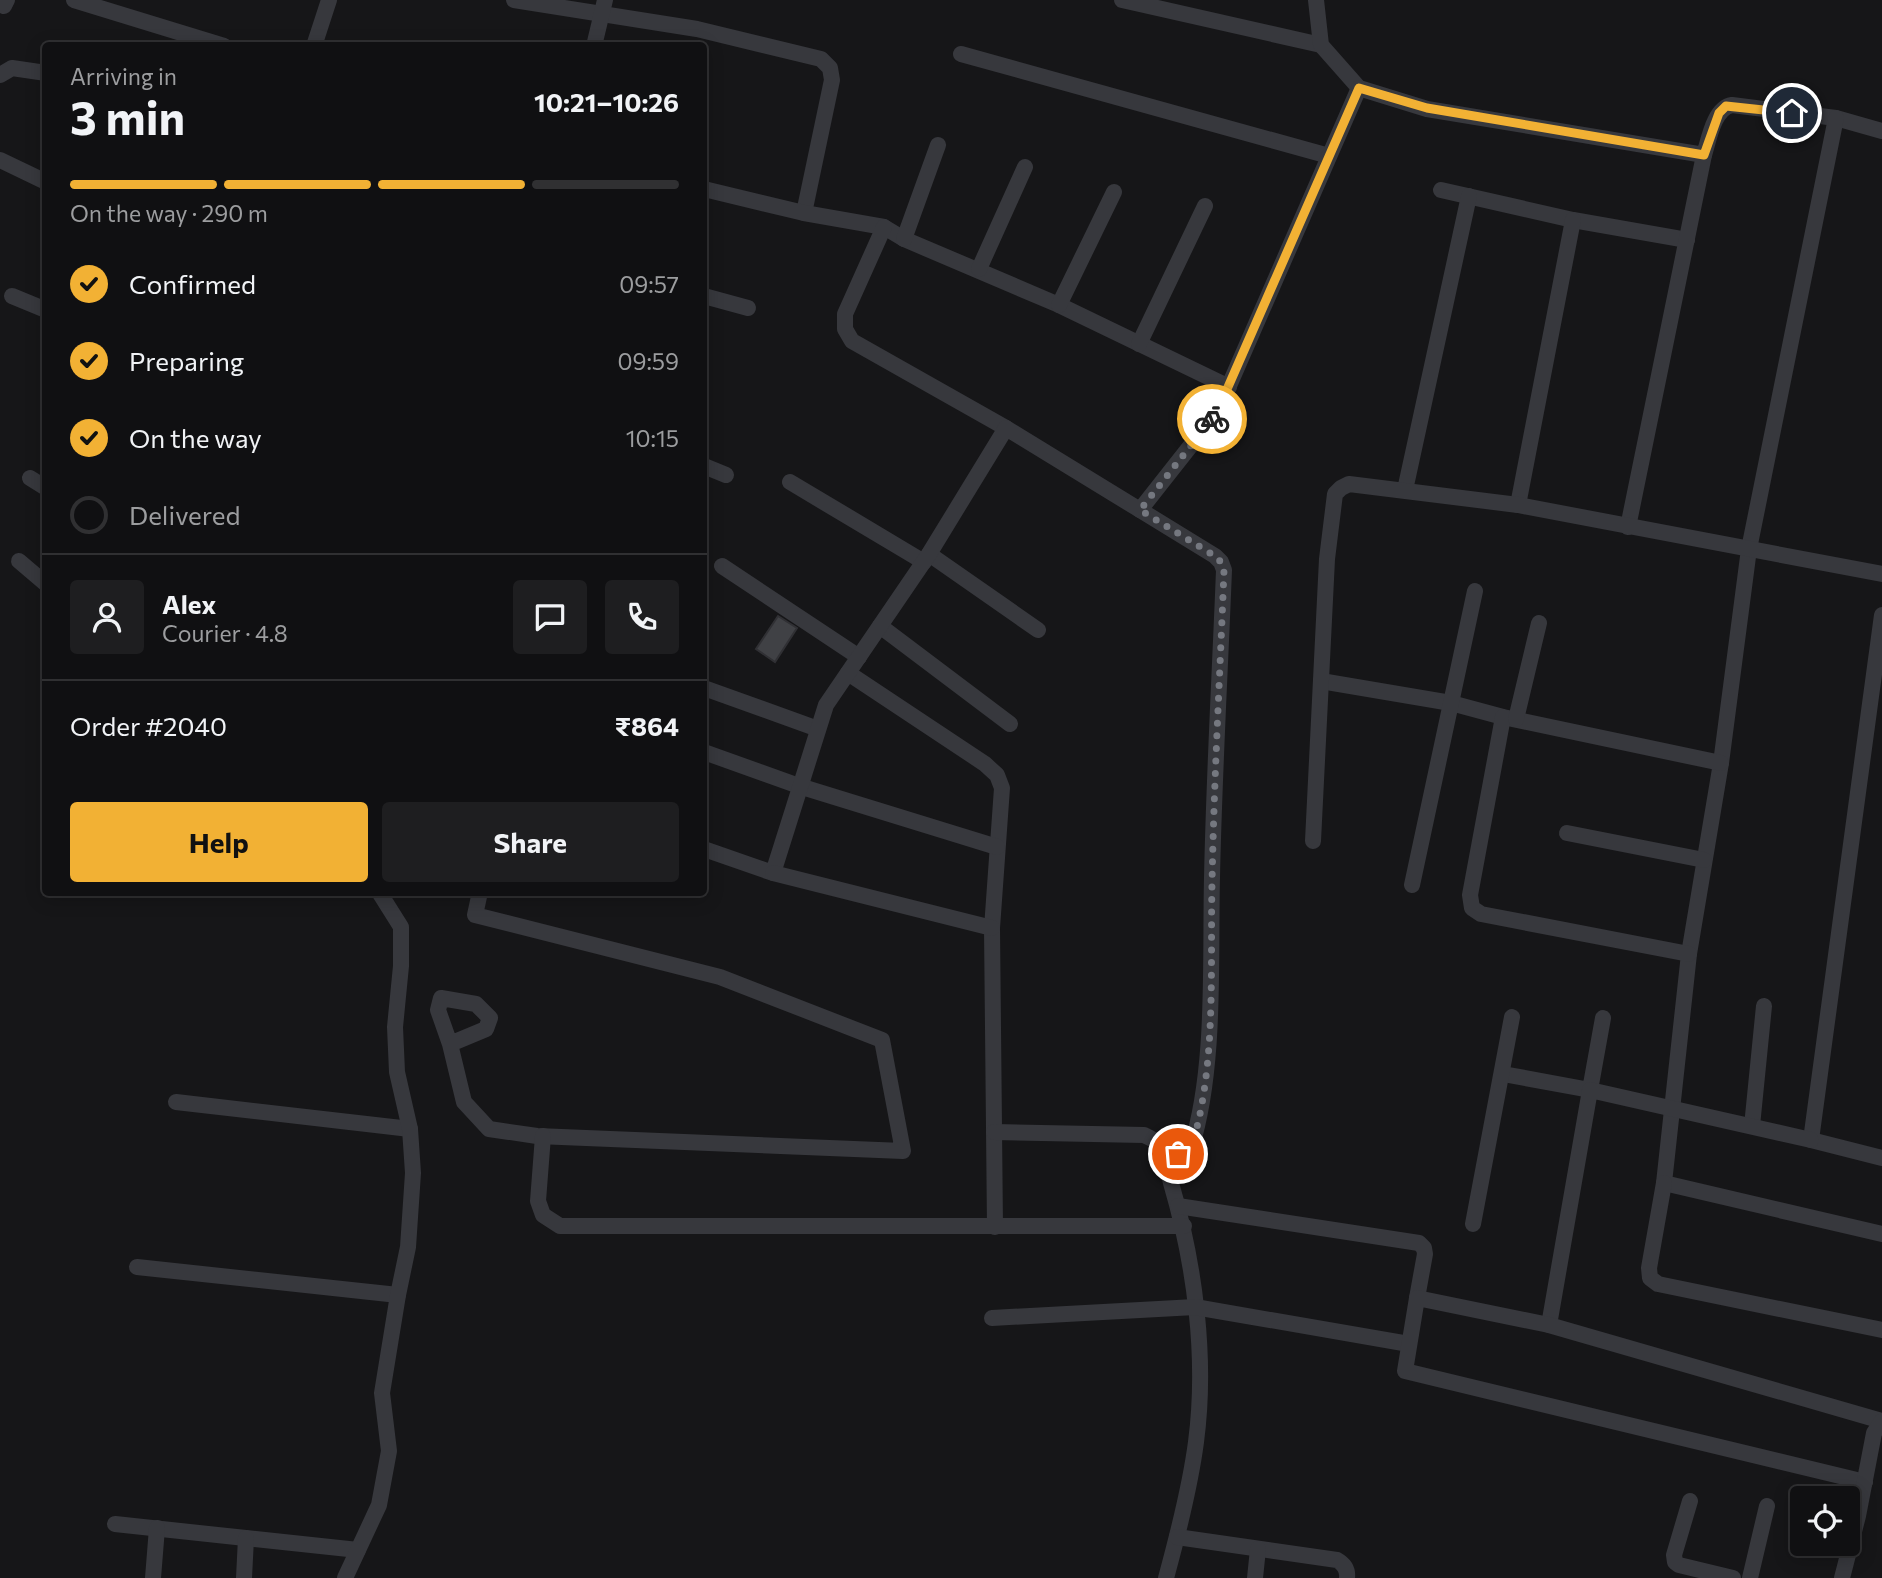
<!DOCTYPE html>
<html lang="en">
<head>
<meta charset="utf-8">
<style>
	:root { --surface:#101012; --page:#1e1e20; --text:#f1f3f6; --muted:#9c9d9f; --line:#303032; --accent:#f2b134 }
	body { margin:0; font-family:Commissioner,sans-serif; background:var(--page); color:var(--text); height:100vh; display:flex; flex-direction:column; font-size:26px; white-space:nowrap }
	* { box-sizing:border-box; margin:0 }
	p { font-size:23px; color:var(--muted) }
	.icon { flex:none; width:38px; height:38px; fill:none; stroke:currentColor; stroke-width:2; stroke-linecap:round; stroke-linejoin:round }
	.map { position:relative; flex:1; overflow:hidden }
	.drawer { position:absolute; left:42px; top:42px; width:665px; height:854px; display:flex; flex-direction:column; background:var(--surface); border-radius:7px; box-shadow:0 4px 18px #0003,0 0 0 2px var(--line) }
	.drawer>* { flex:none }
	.controls { position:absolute; left:1790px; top:1486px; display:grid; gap:14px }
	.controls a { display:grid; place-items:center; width:70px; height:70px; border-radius:7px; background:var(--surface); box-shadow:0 4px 18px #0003,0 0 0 2px var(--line); font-size:35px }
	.pin { position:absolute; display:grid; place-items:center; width:60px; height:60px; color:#fff; margin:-30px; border:4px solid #fff; border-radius:50%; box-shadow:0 2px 7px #0007 }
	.courier { position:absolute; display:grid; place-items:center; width:70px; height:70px; margin:-35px; border:5px solid #f2b134; border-radius:50%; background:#fff; color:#222; box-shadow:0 2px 9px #0007 }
	.summary em { font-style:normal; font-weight:700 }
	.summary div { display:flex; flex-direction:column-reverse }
	.summary { display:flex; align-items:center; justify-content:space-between; height:119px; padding:0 28px }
	h1 { font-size:46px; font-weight:700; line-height:52px }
	.bar { display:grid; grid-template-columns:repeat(4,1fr); gap:10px 7px; align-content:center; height:84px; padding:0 28px }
	.bar i { height:9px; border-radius:5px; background:var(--line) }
	.bar .selected { background:var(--accent) }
	.bar p { grid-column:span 4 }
	.line { display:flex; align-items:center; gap:18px; padding:0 28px; border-top:2px solid var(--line) }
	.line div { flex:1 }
	.round { display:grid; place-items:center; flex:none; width:74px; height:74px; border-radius:7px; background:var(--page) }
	ol { padding:0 28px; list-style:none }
	li { display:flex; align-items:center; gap:21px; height:77px }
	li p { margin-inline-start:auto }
	li .icon { padding:7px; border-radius:50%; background:var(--accent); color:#111; stroke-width:4 }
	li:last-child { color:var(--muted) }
	li i { width:38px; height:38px; border:4px solid var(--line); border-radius:50% }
	.button { display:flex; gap:14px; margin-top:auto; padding:14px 28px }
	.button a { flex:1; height:80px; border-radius:7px; background:var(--accent); color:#111; font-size:28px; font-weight:700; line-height:80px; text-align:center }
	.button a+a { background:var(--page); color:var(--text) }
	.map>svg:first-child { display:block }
	.building { fill:#404145; stroke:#303034; stroke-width:2 }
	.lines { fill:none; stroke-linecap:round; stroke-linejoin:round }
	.street { stroke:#37383d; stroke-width:16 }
	.done { stroke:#757880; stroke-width:7; stroke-dasharray:0 12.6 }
	.route { stroke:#f2b134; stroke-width:9 }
</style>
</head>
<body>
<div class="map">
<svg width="1882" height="1578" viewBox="0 0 1882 1578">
	<rect width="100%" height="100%" fill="#161618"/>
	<polygon class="building" points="778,616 797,628 775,662 756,649"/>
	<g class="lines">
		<g class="street">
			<polyline points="74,0 224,46"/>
			<polyline points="514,0 697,29 821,59 830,68 832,80 804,213"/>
			<polyline points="1122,0 1321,45"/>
			<path d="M 1316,0 L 1321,45 L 1359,88 L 1427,109 L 1704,155 C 1709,139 1714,108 1732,105 L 1836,118 L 1882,131"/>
			<polyline points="0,4 4,6 7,0"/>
			<polyline points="314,46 329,0"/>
			<polyline points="594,46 605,0"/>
			<polyline points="961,54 1329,156"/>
			<polyline points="0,75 12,68 46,73"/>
			<polyline points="1836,118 1749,549 1721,763 1689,954 1664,1183 1882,1234"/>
			<polyline points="0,160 46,182"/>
			<polyline points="704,189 804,213 884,227 904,239 1059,305 1229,387"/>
			<polyline points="1441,190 1573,220 1687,240"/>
			<polyline points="884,227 845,314 845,329 852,341 1006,428"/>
			<polyline points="904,239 938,145"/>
			<polyline points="979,269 1025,167"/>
			<polyline points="12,296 46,310"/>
			<polyline points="704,296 748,308"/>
			<polyline points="1059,305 1114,192"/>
			<polyline points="1139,344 1205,206"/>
			<polyline points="704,466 726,475"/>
			<polyline points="30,478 46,488"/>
			<polyline points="790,482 924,562"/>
			<polyline points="1405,490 1469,196"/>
			<polyline points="1518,505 1573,220"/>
			<path d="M 1140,510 L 1215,556 L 1221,562 L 1224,570 C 1220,673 1214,776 1212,878 C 1210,962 1216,1069 1191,1148 L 1164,1160"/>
			<polyline points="1628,527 1704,155"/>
			<polyline points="929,554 1038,630"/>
			<polyline points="19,561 46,584"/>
			<polyline points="722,566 859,657"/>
			<polyline points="1882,615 1811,1140 1882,1158"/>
			<polyline points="880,626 1010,724"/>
			<polyline points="848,673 985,764 997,775 1002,788 992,928 995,1227"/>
			<polyline points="1321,681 1451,703 1503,717 1721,763"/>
			<polyline points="704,688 818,729"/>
			<polyline points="1503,717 1470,895 1472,908 1481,914 1689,954"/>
			<polyline points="1516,719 1539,623"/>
			<polyline points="704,752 799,786 997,847"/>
			<polyline points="1567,833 1704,860"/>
			<polyline points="1313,841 1327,559 1335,494 1341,488 1349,484 1518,505 1882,574"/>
			<polyline points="704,849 773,873 826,705 929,554 1006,428 1140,510 1218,411 1359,88"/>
			<polyline points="773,873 992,928"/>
			<polyline points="1412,885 1475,591"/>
			<polyline points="450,1044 486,1029 490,1018 476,1004 441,998 438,1010 450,1044 464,1102 489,1129 537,1136 903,1151 882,1040 720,977 475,915 480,892"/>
			<polyline points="1503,1074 1590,1090 1603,1018"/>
			<polyline points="176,1102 410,1129"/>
			<polyline points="1752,1126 1764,1006"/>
			<path d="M 994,1132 L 1144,1135 C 1148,1137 1155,1140 1157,1143 C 1165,1153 1168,1171 1171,1183 C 1195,1265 1207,1358 1196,1442 C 1190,1488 1178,1534 1166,1578"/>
			<polyline points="543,1136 538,1201 543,1215 560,1226 1184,1226"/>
			<polyline points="1664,1183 1649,1268 1650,1278 1658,1284 1882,1330"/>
			<polyline points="1178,1206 1419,1243 1424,1248 1425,1254 1417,1298"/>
			<polyline points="1473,1224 1512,1017"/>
			<polyline points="137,1267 398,1295"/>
			<polyline points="992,1318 1195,1307 1409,1344"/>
			<polyline points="1549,1325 1590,1090 1811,1140"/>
			<polyline points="1865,1482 1405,1371 1417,1298 1549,1325 1882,1421"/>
			<polyline points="1690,1501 1674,1555 1675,1562 1679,1565 1733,1578"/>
			<polyline points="115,1524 358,1550"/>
			<path d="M 1177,1537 L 1337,1560 C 1344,1564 1348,1570 1347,1578"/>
			<polyline points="153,1578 157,1528"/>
			<polyline points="244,1578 246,1538"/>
			<polyline points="345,1578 379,1505 389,1451 382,1393 398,1295 408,1247 413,1173 410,1129 397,1072 395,1027 401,966 401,927 379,892"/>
			<polyline points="1255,1578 1258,1549"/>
			<polyline points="1750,1578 1767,1506"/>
			<polyline points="1842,1578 1858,1516 1874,1433 1882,1421"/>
		</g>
	</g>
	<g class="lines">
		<path class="done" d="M 1178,1154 L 1191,1148 C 1217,1068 1210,968 1212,884 C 1214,779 1220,675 1224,570 L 1221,562 L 1215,556 L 1140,510 L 1212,419"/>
		<polyline class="route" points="1212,419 1228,387 1359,88 1427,108 1704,155 1719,113 1726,106 1792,113"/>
	</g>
</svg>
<div class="controls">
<a><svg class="icon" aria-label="locate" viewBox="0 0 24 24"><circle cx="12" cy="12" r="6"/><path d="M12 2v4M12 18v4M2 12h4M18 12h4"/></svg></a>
</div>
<div class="pin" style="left:1178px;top:1154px;background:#ea580c"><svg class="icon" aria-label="bag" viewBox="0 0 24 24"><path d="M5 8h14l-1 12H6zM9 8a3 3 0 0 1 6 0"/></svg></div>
<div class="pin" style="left:1792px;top:113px;background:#1f2937"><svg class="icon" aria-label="home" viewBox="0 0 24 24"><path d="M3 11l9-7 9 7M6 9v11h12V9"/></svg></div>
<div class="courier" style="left:1212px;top:419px"><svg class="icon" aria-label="bike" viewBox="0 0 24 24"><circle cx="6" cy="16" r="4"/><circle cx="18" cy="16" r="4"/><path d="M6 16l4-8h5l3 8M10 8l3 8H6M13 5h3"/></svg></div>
<section class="drawer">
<div class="summary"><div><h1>3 min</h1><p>Arriving in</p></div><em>10:21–10:26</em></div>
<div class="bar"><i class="selected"></i><i class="selected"></i><i class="selected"></i><i></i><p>On the way · 290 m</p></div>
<ol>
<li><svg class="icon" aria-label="check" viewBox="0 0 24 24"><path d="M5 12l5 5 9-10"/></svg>Confirmed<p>09:57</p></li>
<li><svg class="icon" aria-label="check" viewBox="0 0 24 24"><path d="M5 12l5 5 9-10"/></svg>Preparing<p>09:59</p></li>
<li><svg class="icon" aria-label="check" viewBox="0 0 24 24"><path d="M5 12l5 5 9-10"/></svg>On the way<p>10:15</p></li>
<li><i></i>Delivered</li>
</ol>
<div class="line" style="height:126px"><a class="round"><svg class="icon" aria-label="person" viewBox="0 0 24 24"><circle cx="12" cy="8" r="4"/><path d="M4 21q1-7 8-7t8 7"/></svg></a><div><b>Alex</b><p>Courier · 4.8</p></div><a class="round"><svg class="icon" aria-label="chat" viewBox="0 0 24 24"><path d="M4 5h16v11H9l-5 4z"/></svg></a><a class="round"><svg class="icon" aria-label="phone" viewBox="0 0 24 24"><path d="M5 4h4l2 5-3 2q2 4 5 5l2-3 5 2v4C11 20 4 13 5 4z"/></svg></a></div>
<div class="line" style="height:91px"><div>Order #2040</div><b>₹864</b></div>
<div class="button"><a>Help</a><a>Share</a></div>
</section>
</div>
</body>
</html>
